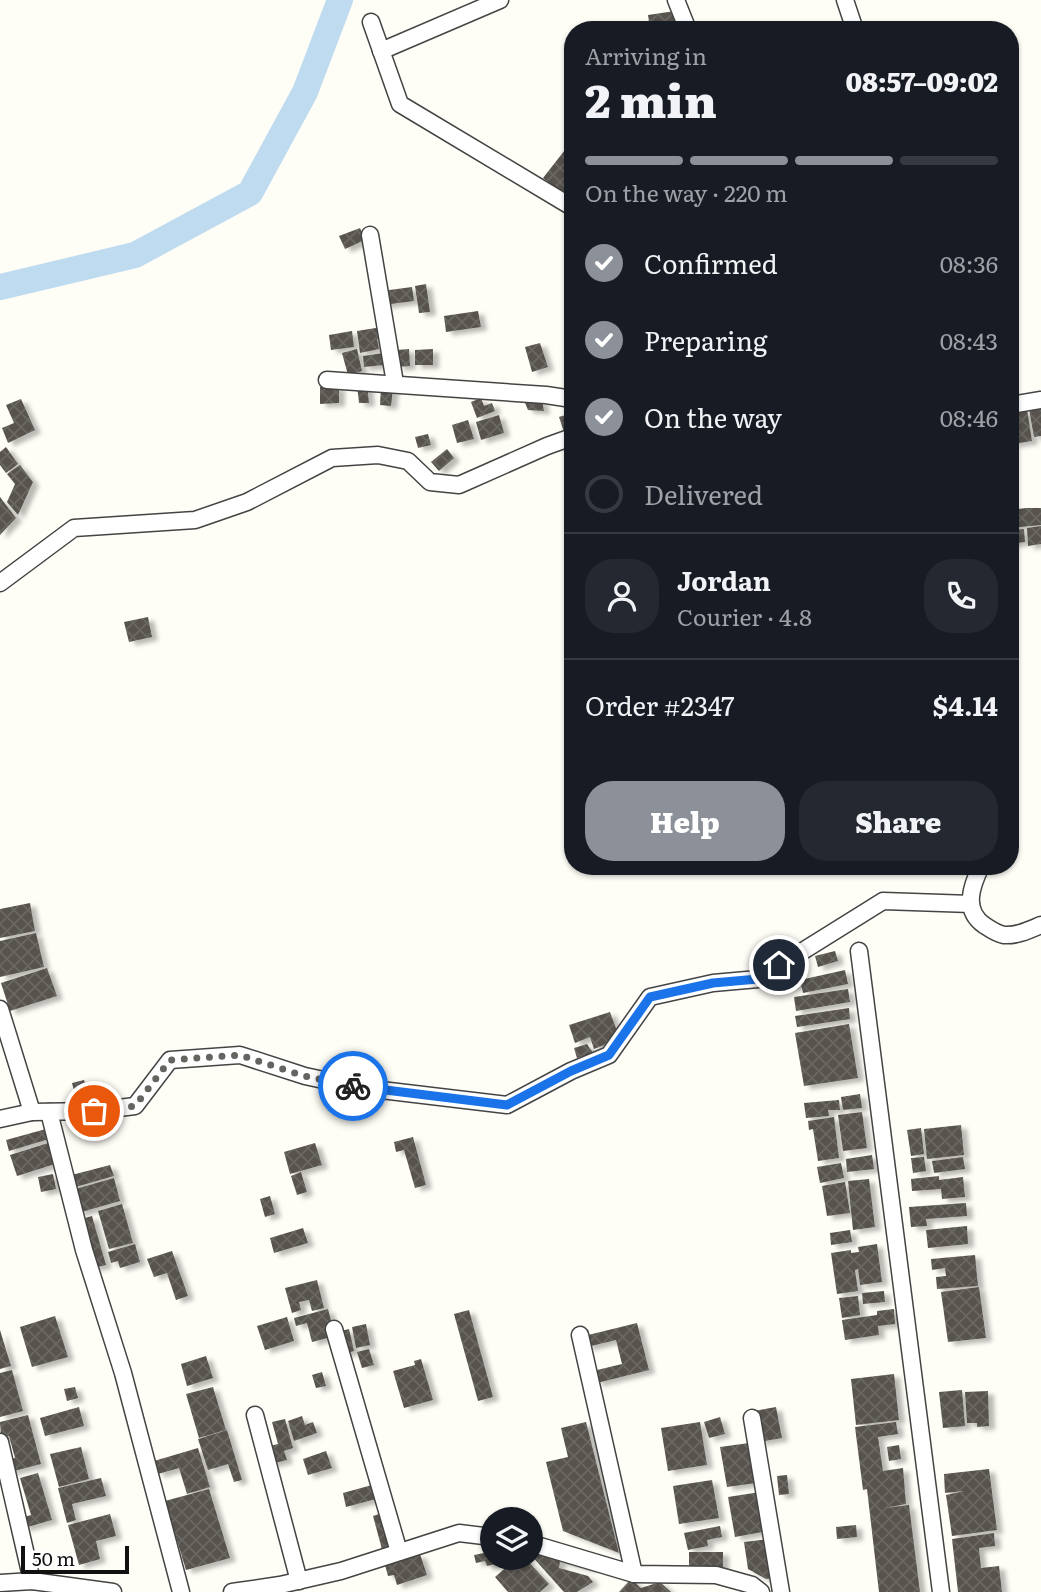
<!DOCTYPE html>
<html lang="en">
<head>
<meta charset="utf-8">
<style>
	:root { --surface:#171b24; --page:#242831; --text:#f1f3f6; --muted:#9ea1a6; --line:#363941; --accent:#8c9099 }
	body { margin:0; font-family:Literata,serif; background:var(--page); color:var(--text); height:100vh; display:flex; flex-direction:column; font-size:26px; white-space:nowrap }
	* { box-sizing:border-box; margin:0 }
	p { font-size:23px; color:var(--muted) }
	.icon { flex:none; width:38px; height:38px; fill:none; stroke:currentColor; stroke-width:2; stroke-linecap:round; stroke-linejoin:round }
	.map { position:relative; flex:1; overflow:hidden }
	.sheet { position:absolute; left:564px; top:21px; width:455px; height:854px; display:flex; flex-direction:column; background:var(--surface); border-radius:28px; box-shadow:0 2px 5px #0004 }
	.sheet>* { flex:none }
	.buttons { position:absolute; left:480px; top:1507px; display:grid; gap:14px }
	.buttons a { display:grid; place-items:center; width:63px; height:63px; border-radius:50%; background:var(--surface); box-shadow:0 2px 5px #0004; font-size:35px }
	.scale { position:absolute; left:21px; bottom:18px; width:108px; box-sizing:border-box; padding-left:7px; border:4px solid #111; border-top:0; font-size:19px; line-height:24px; white-space:nowrap; color:#111; -webkit-text-stroke:5px #fff; paint-order:stroke }
	.pin { position:absolute; display:grid; place-items:center; width:60px; height:60px; color:#fff; margin:-30px; border:4px solid #fff; border-radius:50%; box-shadow:0 2px 7px #0007 }
	.courier { position:absolute; display:grid; place-items:center; width:70px; height:70px; margin:-35px; border:5px solid #1a73e8; border-radius:50%; background:#fff; color:#222; box-shadow:0 2px 9px #0007 }
	.overview em { font-style:normal; font-weight:800 }
	.overview div { display:flex; flex-direction:column-reverse }
	.overview { display:flex; align-items:center; justify-content:space-between; height:119px; padding:0 21px }
	h1 { font-size:46px; font-weight:800; line-height:52px }
	.bar { display:grid; grid-template-columns:repeat(4,1fr); gap:10px 7px; align-content:center; height:84px; padding:0 21px }
	.bar i { height:9px; border-radius:5px; background:var(--line) }
	.bar .current { background:var(--accent) }
	.bar p { grid-column:span 4 }
	.line { display:flex; align-items:center; gap:18px; padding:0 21px; border-top:2px solid var(--line) }
	.line div { flex:1 }
	.round { display:grid; place-items:center; flex:none; width:74px; height:74px; border-radius:28px; background:var(--page) }
	ol { padding:0 21px; list-style:none }
	li { display:flex; align-items:center; gap:21px; height:77px }
	li p { margin-inline-start:auto }
	li .icon { padding:7px; border-radius:50%; background:var(--accent); color:#fff; stroke-width:4 }
	li:last-child { color:var(--muted) }
	li i { width:38px; height:38px; border:4px solid var(--line); border-radius:50% }
	.button { display:flex; gap:14px; margin-top:auto; padding:14px 21px }
	.button a { flex:1; height:80px; border-radius:28px; background:var(--accent); color:#fff; font-size:28px; font-weight:800; line-height:80px; text-align:center }
	.button a+a { background:var(--page); color:var(--text) }
	.map>svg:first-child { display:block }
	.lines { fill:none; stroke-linecap:round; stroke-linejoin:round }
	.river { stroke:#bfdbf0; stroke-width:26 }
	.building { fill:url(#building-cross-hatch); filter:url(#shadow) }
	.street-casing { stroke:#444; stroke-width:19 }
	.street { stroke:#fff; stroke-width:16 }
	.done { stroke:#646461; stroke-width:7; stroke-dasharray:0 12.6 }
	.route { stroke:#1a73e8; stroke-width:9 }
</style>
</head>
<body>
<div class="map">
<svg width="1041" height="1592" viewBox="0 0 1041 1592">
	<defs>
		<pattern id="building-cross-hatch" width="8" height="8" patternUnits="userSpaceOnUse" patternTransform="scale(1.75)"><rect width="8" height="8" fill="#58534e"/><path d="M0 0l8 8M0 8l8-8" fill="none" stroke="#6b6763"/></pattern>
		<filter id="shadow"><feDropShadow dx="6" dy="3.5" stdDeviation="2" flood-color="#0004"/></filter>
	</defs>
	<rect width="100%" height="100%" fill="#fefdf6"/>
	<g class="lines">
		<polyline class="river" points="0,287 135,255 250,193 305,92 340,0"/>
	</g>
	<g class="building">
		<polygon points="675,11 678,30 650,30 648,15"/>
		<polygon points="568,146 572,149 572,179 562,193 543,178"/>
		<polygon points="360,228 365,240 345,249 339,236"/>
		<polygon points="426,284 430,312 419,313 415,286"/>
		<polygon points="412,287 414,301 383,305 382,291"/>
		<polygon points="478,311 481,327 446,332 444,316"/>
		<polygon points="382,327 384,338 377,339 379,349 360,353 357,331"/>
		<polygon points="352,331 354,347 331,350 329,335"/>
		<polygon points="540,343 548,367 532,372 525,347"/>
		<polygon points="357,349 362,371 348,375 342,353"/>
		<polygon points="409,349 410,366 398,367 397,350"/>
		<polygon points="433,349 433,365 415,365 415,350"/>
		<polygon points="383,353 384,365 364,367 363,356"/>
		<polygon points="367,384 369,403 359,403 357,385"/>
		<polygon points="339,386 339,403 320,404 320,387"/>
		<polygon points="381,387 393,388 391,406 380,405"/>
		<polygon points="481,398 484,406 492,403 495,411 477,418 471,402"/>
		<polygon points="523,398 542,400 544,411 528,410"/>
		<polygon points="21,399 35,430 8,443 2,428 14,423 6,405"/>
		<polygon points="1041,407 1041,436 1034,437 1029,409"/>
		<polygon points="1027,409 1032,441 1013,444 1010,412"/>
		<polygon points="572,413 572,422 567,424 570,433 565,435 559,417"/>
		<polygon points="499,415 504,433 481,440 476,422"/>
		<polygon points="468,420 474,439 457,443 452,425"/>
		<polygon points="428,434 431,445 418,448 415,437"/>
		<polygon points="6,447 18,464 6,473 0,465 0,452"/>
		<polygon points="447,449 454,458 439,471 431,462"/>
		<polygon points="20,465 33,482 18,515 7,502 15,484 7,474"/>
		<polygon points="0,497 16,518 0,535"/>
		<polygon points="1026,508 1041,508 1041,525 1010,528 1010,510"/>
		<polygon points="1041,526 1041,544 1028,546 1027,528"/>
		<polygon points="1024,529 1025,542 1010,544 1010,530"/>
		<polygon points="148,617 152,637 129,642 124,622"/>
		<polygon points="30,903 35,931 0,938 0,909"/>
		<polygon points="36,933 44,967 0,977 0,941"/>
		<polygon points="835,951 838,961 818,967 815,956"/>
		<polygon points="47,968 57,996 10,1011 1,983"/>
		<polygon points="845,970 848,984 803,993 800,980"/>
		<polygon points="794,971 799,983 788,987 784,975"/>
		<polygon points="848,989 850,1002 796,1011 794,997"/>
		<polygon points="849,1008 850,1019 797,1027 795,1016"/>
		<polygon points="610,1012 617,1031 604,1045 594,1049 590,1037 575,1043 569,1025"/>
		<polygon points="849,1024 858,1078 804,1086 795,1033"/>
		<polygon points="587,1044 593,1053 577,1058 574,1048"/>
		<polygon points="84,1080 90,1099 77,1102 72,1083"/>
		<polygon points="860,1094 862,1108 843,1110 841,1097"/>
		<polygon points="839,1100 840,1110 828,1110 829,1116 806,1118 804,1103"/>
		<polygon points="862,1112 867,1148 843,1151 838,1115"/>
		<polygon points="834,1117 839,1158 818,1161 813,1129 809,1130 808,1121"/>
		<polygon points="961,1125 964,1155 927,1159 924,1129"/>
		<polygon points="921,1128 924,1154 911,1156 907,1130"/>
		<polygon points="46,1129 49,1139 9,1151 6,1140"/>
		<polygon points="413,1137 426,1185 415,1188 404,1150 396,1152 394,1142"/>
		<polygon points="48,1143 55,1164 17,1176 10,1155"/>
		<polygon points="315,1143 322,1165 290,1174 284,1152"/>
		<polygon points="872,1155 874,1169 847,1172 846,1159"/>
		<polygon points="924,1157 926,1171 913,1173 911,1158"/>
		<polygon points="963,1157 965,1169 934,1173 932,1161"/>
		<polygon points="841,1163 844,1178 820,1183 817,1167"/>
		<polygon points="110,1165 114,1176 72,1188 68,1176"/>
		<polygon points="301,1172 307,1192 297,1195 291,1176"/>
		<polygon points="53,1174 56,1189 41,1192 38,1177"/>
		<polygon points="939,1176 939,1180 963,1177 965,1197 942,1199 941,1189 912,1191 911,1179"/>
		<polygon points="114,1178 120,1201 78,1213 72,1190"/>
		<polygon points="869,1179 875,1227 853,1230 848,1181"/>
		<polygon points="845,1182 850,1213 827,1216 822,1186"/>
		<polygon points="270,1196 275,1214 265,1217 260,1199"/>
		<polygon points="966,1203 967,1216 926,1219 927,1226 911,1227 909,1207"/>
		<polygon points="122,1204 133,1243 109,1249 98,1211"/>
		<polygon points="92,1216 106,1265 93,1268 78,1220"/>
		<polygon points="967,1226 968,1244 928,1248 926,1230"/>
		<polygon points="303,1228 308,1243 274,1253 270,1238"/>
		<polygon points="850,1230 852,1242 831,1245 830,1233"/>
		<polygon points="135,1244 140,1262 120,1268 118,1261 111,1263 108,1252"/>
		<polygon points="877,1244 882,1282 860,1285 858,1269 855,1270 858,1291 837,1294 831,1253 851,1250 851,1253 859,1252 858,1247"/>
		<polygon points="172,1251 188,1296 176,1300 167,1273 154,1277 147,1259"/>
		<polygon points="975,1255 978,1286 937,1289 936,1277 946,1276 945,1268 932,1270 931,1259"/>
		<polygon points="317,1280 324,1308 312,1311 309,1300 299,1302 301,1310 292,1313 285,1288"/>
		<polygon points="979,1287 986,1338 948,1342 941,1292"/>
		<polygon points="884,1291 885,1302 863,1304 862,1293"/>
		<polygon points="858,1296 860,1315 842,1318 839,1298"/>
		<polygon points="328,1309 335,1336 312,1342 307,1323 296,1326 294,1318"/>
		<polygon points="894,1309 895,1324 878,1326 879,1335 845,1340 842,1320 877,1315 877,1311"/>
		<polygon points="469,1310 493,1397 478,1401 454,1314"/>
		<polygon points="55,1316 68,1357 32,1367 20,1327"/>
		<polygon points="287,1317 294,1341 265,1350 257,1326"/>
		<polygon points="637,1323 649,1370 597,1383 593,1371 622,1364 616,1340 587,1347 584,1336"/>
		<polygon points="366,1324 370,1345 356,1348 352,1327"/>
		<polygon points="349,1329 354,1351 343,1354 337,1332"/>
		<polygon points="0,1330 11,1366 0,1369"/>
		<polygon points="369,1349 374,1365 362,1368 357,1352"/>
		<polygon points="206,1356 213,1378 187,1386 181,1364"/>
		<polygon points="421,1359 433,1400 404,1408 393,1371 415,1365 414,1361"/>
		<polygon points="12,1370 23,1411 0,1417 0,1373"/>
		<polygon points="322,1372 326,1386 316,1388 312,1375"/>
		<polygon points="894,1374 899,1420 856,1425 851,1379"/>
		<polygon points="75,1387 78,1398 67,1401 64,1389"/>
		<polygon points="213,1387 226,1430 199,1438 186,1394"/>
		<polygon points="962,1390 965,1426 943,1428 939,1392"/>
		<polygon points="988,1391 989,1426 977,1427 977,1423 967,1423 965,1392"/>
		<polygon points="79,1407 84,1426 45,1436 40,1418"/>
		<polygon points="776,1407 782,1438 759,1442 754,1411"/>
		<polygon points="28,1415 41,1464 10,1472 7,1460 15,1458 9,1436 1,1438 0,1422"/>
		<polygon points="302,1416 305,1425 313,1422 317,1433 294,1441 288,1421"/>
		<polygon points="720,1417 725,1434 709,1438 704,1422"/>
		<polygon points="285,1419 293,1448 284,1451 287,1460 271,1464 266,1447 278,1444 272,1422"/>
		<polygon points="586,1422 619,1553 563,1531 546,1462 568,1457 561,1428"/>
		<polygon points="700,1422 707,1465 668,1471 661,1428"/>
		<polygon points="896,1422 898,1434 878,1437 883,1471 903,1468 906,1504 885,1508 909,1505 920,1592 879,1592 867,1489 863,1490 855,1427"/>
		<polygon points="227,1430 242,1480 234,1482 228,1464 208,1470 198,1439"/>
		<polygon points="749,1443 756,1483 727,1487 720,1447"/>
		<polygon points="899,1445 901,1459 889,1461 887,1447"/>
		<polygon points="81,1447 89,1479 59,1487 50,1454"/>
		<polygon points="198,1448 210,1487 187,1494 179,1468 158,1474 154,1461"/>
		<polygon points="326,1451 332,1468 308,1475 303,1459"/>
		<polygon points="989,1469 997,1530 952,1536 946,1495 964,1491 945,1493 944,1474"/>
		<polygon points="38,1473 52,1520 24,1528 21,1518 31,1515 20,1478"/>
		<polygon points="787,1475 789,1494 779,1495 777,1476"/>
		<polygon points="101,1478 106,1496 72,1504 76,1520 67,1523 58,1488"/>
		<polygon points="712,1480 719,1518 679,1524 673,1486"/>
		<polygon points="372,1485 376,1499 346,1507 343,1493"/>
		<polygon points="209,1489 230,1558 186,1570 165,1501"/>
		<polygon points="760,1492 767,1531 735,1537 728,1497"/>
		<polygon points="385,1512 396,1549 383,1553 373,1516"/>
		<polygon points="110,1514 116,1536 96,1541 100,1559 79,1565 68,1525"/>
		<polygon points="856,1525 857,1537 837,1539 836,1527"/>
		<polygon points="720,1526 722,1537 707,1540 708,1546 688,1550 684,1533"/>
		<polygon points="994,1533 995,1546 979,1548 981,1568 999,1566 1002,1592 958,1592 952,1539"/>
		<polygon points="770,1539 775,1578 766,1579 748,1569 744,1542"/>
		<polygon points="491,1541 492,1558 505,1558 496,1564 487,1566 485,1561 476,1563 474,1555 484,1553 482,1544"/>
		<polygon points="530,1548 592,1563 590,1569 560,1561 559,1568 588,1576 593,1582 577,1592 564,1592 530,1554"/>
		<rect x="689" y="1552" width="34" height="19"/>
		<polygon points="420,1554 427,1575 397,1585 394,1575 388,1576 385,1565"/>
		<polygon points="508,1558 525,1558 549,1584 540,1592 508,1592 495,1577 512,1562"/>
		<polygon points="631,1579 641,1588 660,1582 671,1592 619,1592"/>
	</g>
	<g class="lines">
		<g class="street-casing">
			<g id="street">
				<polyline points="676,0 688,30"/>
				<polyline points="845,0 855,30"/>
				<polyline points="371,22 400,104 572,207"/>
				<polyline points="381,51 500,0"/>
				<polyline points="370,235 395,383"/>
				<polyline points="327,380 546,395 572,399"/>
				<polyline points="1010,405 1041,400"/>
				<polyline points="0,583 74,528 195,520 247,502 332,458 378,455 408,461 430,482 459,485 547,446 572,437"/>
				<path d="M 981,866 C 971,887 963,910 984,925 C 990,929 997,934 1004,935 C 1017,936 1029,930 1041,925"/>
				<polyline points="859,951 941,1592"/>
				<polyline points="0,1009 32,1112"/>
				<polyline points="49,1112 84,1250 123,1373 181,1592"/>
				<polyline points="0,1119 32,1112 94,1111 135,1106 170,1060 240,1055 305,1076 356,1087 507,1105 571,1071 609,1055 650,997 713,983 758,979 883,901 971,904"/>
				<polyline points="334,1329 399,1552"/>
				<polyline points="580,1335 634,1574"/>
				<polyline points="255,1415 299,1581"/>
				<polyline points="752,1418 781,1592"/>
				<polyline points="0,1442 32,1581"/>
				<polyline points="530,1543 634,1574 716,1575 752,1585 761,1592"/>
				<polyline points="0,1583 32,1581 113,1592"/>
				<polyline points="232,1592 280,1585 341,1571 459,1533 492,1537"/>
			</g>
		</g>
		<use href="#street" class="street"/>
	</g>
	<g class="lines">
		<polyline class="done" points="94,1111 135,1106 170,1060 240,1055 304,1076 353,1086"/>
		<polyline class="route" points="353,1086 507,1105 571,1071 609,1055 650,997 713,983 758,979 779,965"/>
	</g>
</svg>
<div class="buttons">
<a><svg class="icon" aria-label="layers" viewBox="0 0 24 24"><path d="M12 4l9 5-9 5-9-5zM3 14l9 5 9-5"/></svg></a>
</div>
<div class="scale">50 m</div>
<div class="pin" style="left:94px;top:1111px;background:#ea580c"><svg class="icon" aria-label="bag" viewBox="0 0 24 24"><path d="M5 8h14l-1 12H6zM9 8a3 3 0 0 1 6 0"/></svg></div>
<div class="pin" style="left:779px;top:965px;background:#1f2937"><svg class="icon" aria-label="home" viewBox="0 0 24 24"><path d="M3 11l9-7 9 7M6 9v11h12V9"/></svg></div>
<div class="courier" style="left:353px;top:1086px"><svg class="icon" aria-label="bike" viewBox="0 0 24 24"><circle cx="6" cy="16" r="4"/><circle cx="18" cy="16" r="4"/><path d="M6 16l4-8h5l3 8M10 8l3 8H6M13 5h3"/></svg></div>
<section class="sheet">
<div class="overview"><div><h1>2 min</h1><p>Arriving in</p></div><em>08:57–09:02</em></div>
<div class="bar"><i class="current"></i><i class="current"></i><i class="current"></i><i></i><p>On the way · 220 m</p></div>
<ol>
<li><svg class="icon" aria-label="check" viewBox="0 0 24 24"><path d="M5 12l5 5 9-10"/></svg>Confirmed<p>08:36</p></li>
<li><svg class="icon" aria-label="check" viewBox="0 0 24 24"><path d="M5 12l5 5 9-10"/></svg>Preparing<p>08:43</p></li>
<li><svg class="icon" aria-label="check" viewBox="0 0 24 24"><path d="M5 12l5 5 9-10"/></svg>On the way<p>08:46</p></li>
<li><i></i>Delivered</li>
</ol>
<div class="line" style="height:126px"><a class="round"><svg class="icon" aria-label="person" viewBox="0 0 24 24"><circle cx="12" cy="8" r="4"/><path d="M4 21q1-7 8-7t8 7"/></svg></a><div><b>Jordan</b><p>Courier · 4.8</p></div><a class="round"><svg class="icon" aria-label="phone" viewBox="0 0 24 24"><path d="M5 4h4l2 5-3 2q2 4 5 5l2-3 5 2v4C11 20 4 13 5 4z"/></svg></a></div>
<div class="line" style="height:91px"><div>Order #2347</div><b>$4.14</b></div>
<div class="button"><a>Help</a><a>Share</a></div>
</section>
</div>
</body>
</html>
